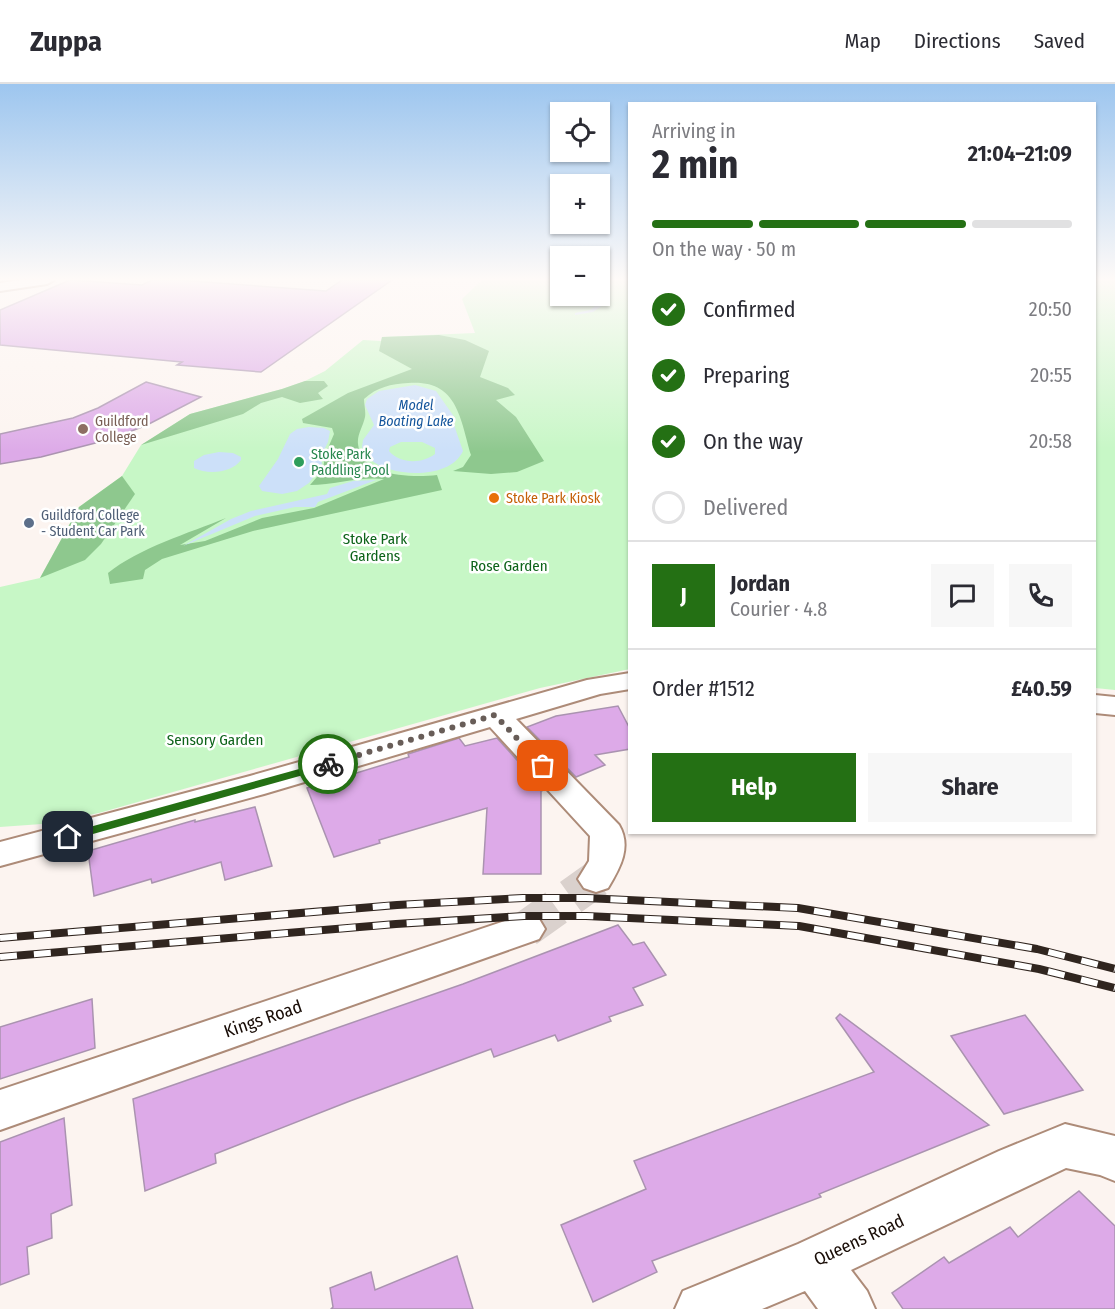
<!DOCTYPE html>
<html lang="en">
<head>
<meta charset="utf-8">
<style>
	:root { --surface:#fff; --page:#f7f7f7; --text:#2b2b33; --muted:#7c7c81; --line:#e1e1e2; --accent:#247014 }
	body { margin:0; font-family:"Fira Sans Condensed",sans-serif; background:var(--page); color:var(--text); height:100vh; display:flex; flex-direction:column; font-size:22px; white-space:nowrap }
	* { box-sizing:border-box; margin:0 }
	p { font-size:20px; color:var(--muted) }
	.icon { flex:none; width:33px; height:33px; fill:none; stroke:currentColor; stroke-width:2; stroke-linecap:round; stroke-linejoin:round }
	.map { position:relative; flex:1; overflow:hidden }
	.details { position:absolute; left:628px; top:18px; width:468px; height:732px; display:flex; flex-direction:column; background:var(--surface); border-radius:0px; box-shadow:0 2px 4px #0004 }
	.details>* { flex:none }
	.buttons { position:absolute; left:550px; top:18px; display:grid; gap:12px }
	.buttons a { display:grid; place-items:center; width:60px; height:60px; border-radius:0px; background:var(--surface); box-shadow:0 2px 4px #0004; font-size:30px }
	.pin { position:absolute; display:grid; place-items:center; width:51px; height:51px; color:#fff; margin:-26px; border-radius:12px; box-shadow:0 3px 9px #0006 }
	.courier { position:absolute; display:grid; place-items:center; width:60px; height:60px; margin:-30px; border:4px solid #247014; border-radius:50%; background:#fff; color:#222; box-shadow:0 2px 8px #0007 }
	.overview em { font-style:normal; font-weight:700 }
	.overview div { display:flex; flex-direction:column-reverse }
	.overview { display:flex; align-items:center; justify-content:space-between; height:102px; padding:0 24px }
	h1 { font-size:39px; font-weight:700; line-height:45px }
	.bar { display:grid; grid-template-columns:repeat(4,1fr); gap:9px 6px; align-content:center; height:72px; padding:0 24px }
	.bar i { height:8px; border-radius:4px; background:var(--line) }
	.bar .on { background:var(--accent) }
	.bar p { grid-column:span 4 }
	.line { display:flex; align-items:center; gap:15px; padding:0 24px; border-top:2px solid var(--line) }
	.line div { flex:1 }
	.round { display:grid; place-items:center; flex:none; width:63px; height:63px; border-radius:0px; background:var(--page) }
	ol { padding:0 24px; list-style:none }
	li { display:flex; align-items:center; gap:18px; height:66px }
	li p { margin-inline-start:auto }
	li .icon { padding:6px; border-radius:50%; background:var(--accent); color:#fff; stroke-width:4 }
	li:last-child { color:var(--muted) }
	li i { width:33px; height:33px; border:3px solid var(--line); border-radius:50% }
	.cta { display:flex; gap:12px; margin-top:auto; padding:12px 24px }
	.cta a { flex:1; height:69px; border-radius:0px; background:var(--accent); color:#fff; font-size:24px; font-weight:700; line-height:69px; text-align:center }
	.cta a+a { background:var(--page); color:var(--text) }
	header { display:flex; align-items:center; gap:36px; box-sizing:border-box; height:84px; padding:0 30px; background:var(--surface); border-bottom:2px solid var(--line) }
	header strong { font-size:28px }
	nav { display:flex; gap:33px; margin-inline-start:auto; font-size:21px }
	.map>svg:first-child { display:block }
	.green { fill:#c7f7c6 }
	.forest { fill:#8ec88e }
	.water { fill:#cce0f9; fill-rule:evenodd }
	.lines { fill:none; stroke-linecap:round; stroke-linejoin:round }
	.stream { fill:#cce0f9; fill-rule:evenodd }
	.building { fill:#ddaae8; stroke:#aa93b0; stroke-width:1.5 }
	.minor-tunnel { stroke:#dad1cd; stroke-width:37; stroke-dasharray:37 18; stroke-linecap:butt }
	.minor-casing { stroke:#ad8b78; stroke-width:4 }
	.minor { fill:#fff; fill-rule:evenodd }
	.rail-casing { stroke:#30251f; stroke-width:8 }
	.rail { stroke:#fff; stroke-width:6; stroke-dasharray:17; stroke-linecap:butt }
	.route { fill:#247014 }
	.done { stroke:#685d58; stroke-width:6; stroke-dasharray:0 10.8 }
	.education-dot { fill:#8d6e63; stroke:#fff; stroke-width:2 }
	.leisure-dot { fill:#2e9e5b; stroke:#fff; stroke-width:2 }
	.food-dot { fill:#e8710a; stroke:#fff; stroke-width:2 }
	.service-dot { fill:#5c6f8a; stroke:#fff; stroke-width:2 }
	.labels { text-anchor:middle; stroke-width:5; stroke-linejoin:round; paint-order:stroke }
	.far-water-label { font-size:14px; font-style:italic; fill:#13549b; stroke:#fff }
	.far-education-label { font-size:14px; fill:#785e54; stroke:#fff; text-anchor:start }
	.far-leisure-label { font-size:14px; fill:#27864d; stroke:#fff; text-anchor:start }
	.far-food-label { font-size:14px; fill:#c56008; stroke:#fff; text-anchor:start }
	.far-service-label { font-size:14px; fill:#4e5e75; stroke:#fff; text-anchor:start }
	.park-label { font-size:15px; fill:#0d631a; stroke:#fff }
	.near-street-label { font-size:18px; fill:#180c06; stroke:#fff }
</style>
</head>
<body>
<header>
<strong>Zuppa</strong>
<nav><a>Map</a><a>Directions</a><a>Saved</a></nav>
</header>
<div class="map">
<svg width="1115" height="1225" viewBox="0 0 1115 1225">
	<rect width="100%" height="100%" fill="#fcf4f0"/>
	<g class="green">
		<polygon points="482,196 561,196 561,212 600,212 600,196 630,196 630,585 540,604 99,729 42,740 0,743 0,503 40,494 79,423 122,392 141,361 190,330 282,305 305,297 325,287 363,256 381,257 382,253 475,249 462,215"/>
		<polygon points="1095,196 1115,196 1115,606 1095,604"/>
	</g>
	<g class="forest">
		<path d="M 439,251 L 465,256 L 489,267 L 480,293 L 508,304 L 515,311 L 496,316 L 516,333 L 544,377 L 517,388 L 491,390 L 453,387 L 463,383 L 471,371 C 460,333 457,295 408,299 C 391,300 377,303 364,315 C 364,320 366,328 365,333 C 363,343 357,350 358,360 C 361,393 413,394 437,391 L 442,406 L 253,447 L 162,475 L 145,486 L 143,495 L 110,500 L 108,489 C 139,464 189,449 226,434 L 180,461 L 205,457 L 262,434 L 314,424 L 384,395 C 360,392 335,401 310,401 L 323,386 L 325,371 L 334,350 L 332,344 L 303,339 L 302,335 L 348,309 L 412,285 L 379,267 L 382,253 Z"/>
		<polygon points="305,297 324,297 328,302 318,309 323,315 300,319 282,313 261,319 243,330 141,361 190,330 282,305"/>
		<polygon points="122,392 135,410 101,460 85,476 40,494 79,423"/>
	</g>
	<g class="water">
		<path d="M 415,301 L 436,307 L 455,334 L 454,341 L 463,367 C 450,396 391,394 370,375 C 367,371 364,367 362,363 L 363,356 L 374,341 L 365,321 L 367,315 L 379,307 ZM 401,358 L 422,358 L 435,364 L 435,370 C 422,380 400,380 389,367 L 390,363 Z"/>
		<polygon points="309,343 324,344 330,347 328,358 321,372 322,381 309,399 297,407 282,410 262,407 259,402 278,375 290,350 297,345"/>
		<path d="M 219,368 L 233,369 L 241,373 L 241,376 C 232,389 208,391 194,384 L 194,377 L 204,371 Z"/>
		<polygon points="376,396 318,418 315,423 295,423 255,432 183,462 231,435 251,427 327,410 330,404 353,397"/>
	</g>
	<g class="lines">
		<polygon class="stream" points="591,212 595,212 603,219 603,221 593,228 575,231 575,229 590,226 598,220"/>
	</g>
	<g class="building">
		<polygon points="70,196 142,201 152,196 178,196 326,207 342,196 392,196 261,288 177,281 182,278 0,261 0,226"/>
		<polygon points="146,298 201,313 147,341 111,355 41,373 0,380 0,350 73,334 98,324"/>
		<polygon points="618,622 630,645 630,665 595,671 605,681 576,693 527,643 556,632"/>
		<polygon points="459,654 465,662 497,654 544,706 541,707 541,790 483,790 487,724 379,756 380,759 334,773 307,704 409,673 408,670"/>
		<polygon points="255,723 272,782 225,796 221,778 152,799 151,795 94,812 88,767 195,736 195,738"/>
		<polygon points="618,841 633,861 644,858 666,891 633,904 643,921 609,933 611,937 558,957 555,951 494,973 491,965 350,1017 215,1070 216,1079 145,1107 133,1015 463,900"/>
		<polygon points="92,915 95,964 0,995 0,943"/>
		<polygon points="840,930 989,1041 819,1110 821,1113 652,1177 657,1188 593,1218 561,1141 646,1105 634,1077 874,988 836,934"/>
		<polygon points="1025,931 1083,1006 1004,1030 951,952"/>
		<polygon points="64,1034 72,1121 51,1130 52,1154 27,1163 29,1190 0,1201 0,1058"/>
		<polygon points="1079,1107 1115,1142 1115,1225 903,1225 892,1209 944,1173 949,1179 1010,1143 1018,1153"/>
		<polygon points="457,1172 473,1225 331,1225 333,1223 330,1204 371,1188 375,1206"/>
	</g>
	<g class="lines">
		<polyline class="minor-tunnel" points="526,845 596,795"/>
		<g class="minor-casing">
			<g id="minor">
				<polygon points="20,196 54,196 47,200 0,207 0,199"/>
				<path d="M 630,589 L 630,605 L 600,610 L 516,635 L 619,741 C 632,763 620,784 608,804 L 596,808 L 584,804 L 578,795 L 589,777 L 590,752 L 490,643 L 264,710 L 0,782 L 0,758 L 250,692 L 587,596 Z"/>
				<polygon points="1095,611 1115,613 1115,631 1095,629"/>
				<polygon points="526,830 539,835 545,845 539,855 0,1046 0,1006"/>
				<polygon points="1065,1040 1115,1052 1115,1097 1100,1091 1066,1084 851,1186 867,1207 875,1225 818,1225 805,1207 762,1225 675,1225 683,1207 798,1160 999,1067"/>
			</g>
		</g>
		<use href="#minor" class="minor"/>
		<g class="rail-casing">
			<g id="rail">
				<polyline points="0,854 397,821 523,814 586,814 798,824 1037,865 1115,885"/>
				<polyline points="0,873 396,840 524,832 586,832 799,842 1039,885 1115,904"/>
			</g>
		</g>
		<use href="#rail" class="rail"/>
	</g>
	<linearGradient id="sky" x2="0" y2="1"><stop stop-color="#9dc6ef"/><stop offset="0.53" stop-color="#fefaf8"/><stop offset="1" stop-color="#fefaf8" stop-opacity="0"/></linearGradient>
	<rect width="1115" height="368" fill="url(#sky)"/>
	<polygon class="route" points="328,677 334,680 332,683 68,757 62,753 68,749"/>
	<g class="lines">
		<polyline class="done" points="328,680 495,631 543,682"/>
	</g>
	<circle class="education-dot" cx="83" cy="345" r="6"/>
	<circle class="leisure-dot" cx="299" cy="378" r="6"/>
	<circle class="food-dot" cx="494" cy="414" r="6"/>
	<circle class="service-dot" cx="29" cy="439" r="6"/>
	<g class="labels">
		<g class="far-water-label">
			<text x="416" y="326">Model<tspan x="416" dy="16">Boating Lake</tspan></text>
		</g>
		<g class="far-education-label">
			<text x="95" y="342">Guildford<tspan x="95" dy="16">College</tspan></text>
		</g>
		<g class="far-leisure-label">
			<text x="311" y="375">Stoke Park<tspan x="311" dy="16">Paddling Pool</tspan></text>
		</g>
		<g class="far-food-label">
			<text x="506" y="419">Stoke Park Kiosk</text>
		</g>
		<g class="far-service-label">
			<text x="41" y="436">Guildford College<tspan x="41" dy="16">- Student Car Park</tspan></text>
		</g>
		<g class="park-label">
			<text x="375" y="460">Stoke Park<tspan x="375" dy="17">Gardens</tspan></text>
			<text x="509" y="487">Rose Garden</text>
			<text x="215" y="661">Sensory Garden</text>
		</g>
		<g class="near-street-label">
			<text transform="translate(263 935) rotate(-19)" y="6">Kings Road</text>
			<text transform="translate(859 1156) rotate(-25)" y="6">Queens Road</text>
		</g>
	</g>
</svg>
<div class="buttons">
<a><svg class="icon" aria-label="locate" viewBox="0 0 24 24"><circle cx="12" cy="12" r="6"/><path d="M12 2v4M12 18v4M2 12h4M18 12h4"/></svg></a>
<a>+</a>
<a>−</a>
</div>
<div class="pin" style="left:543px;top:682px;background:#ea580c"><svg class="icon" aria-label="bag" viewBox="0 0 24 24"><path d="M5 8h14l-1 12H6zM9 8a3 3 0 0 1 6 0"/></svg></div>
<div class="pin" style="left:68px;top:753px;background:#1f2937"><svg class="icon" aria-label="home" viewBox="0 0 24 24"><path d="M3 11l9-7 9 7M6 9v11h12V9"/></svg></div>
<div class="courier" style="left:328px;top:680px"><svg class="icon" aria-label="bike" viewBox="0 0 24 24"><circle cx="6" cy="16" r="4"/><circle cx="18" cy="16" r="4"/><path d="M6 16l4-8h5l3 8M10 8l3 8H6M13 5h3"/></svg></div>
<section class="details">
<div class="overview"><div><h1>2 min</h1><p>Arriving in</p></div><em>21:04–21:09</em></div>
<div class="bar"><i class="on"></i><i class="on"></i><i class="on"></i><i></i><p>On the way · 50 m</p></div>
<ol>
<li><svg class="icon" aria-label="check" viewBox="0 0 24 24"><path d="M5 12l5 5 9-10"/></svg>Confirmed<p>20:50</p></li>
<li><svg class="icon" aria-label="check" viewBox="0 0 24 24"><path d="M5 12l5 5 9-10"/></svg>Preparing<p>20:55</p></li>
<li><svg class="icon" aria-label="check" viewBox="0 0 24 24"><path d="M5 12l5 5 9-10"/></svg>On the way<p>20:58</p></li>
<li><i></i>Delivered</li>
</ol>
<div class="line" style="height:108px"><b class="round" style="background:var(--accent);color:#fff">J</b><div><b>Jordan</b><p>Courier · 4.8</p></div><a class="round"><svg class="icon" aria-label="chat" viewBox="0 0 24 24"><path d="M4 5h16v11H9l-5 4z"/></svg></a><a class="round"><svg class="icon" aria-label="phone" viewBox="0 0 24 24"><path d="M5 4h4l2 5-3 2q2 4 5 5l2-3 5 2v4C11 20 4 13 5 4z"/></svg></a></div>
<div class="line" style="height:78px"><div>Order #1512</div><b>£40.59</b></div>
<div class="cta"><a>Help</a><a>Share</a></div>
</section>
</div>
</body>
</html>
